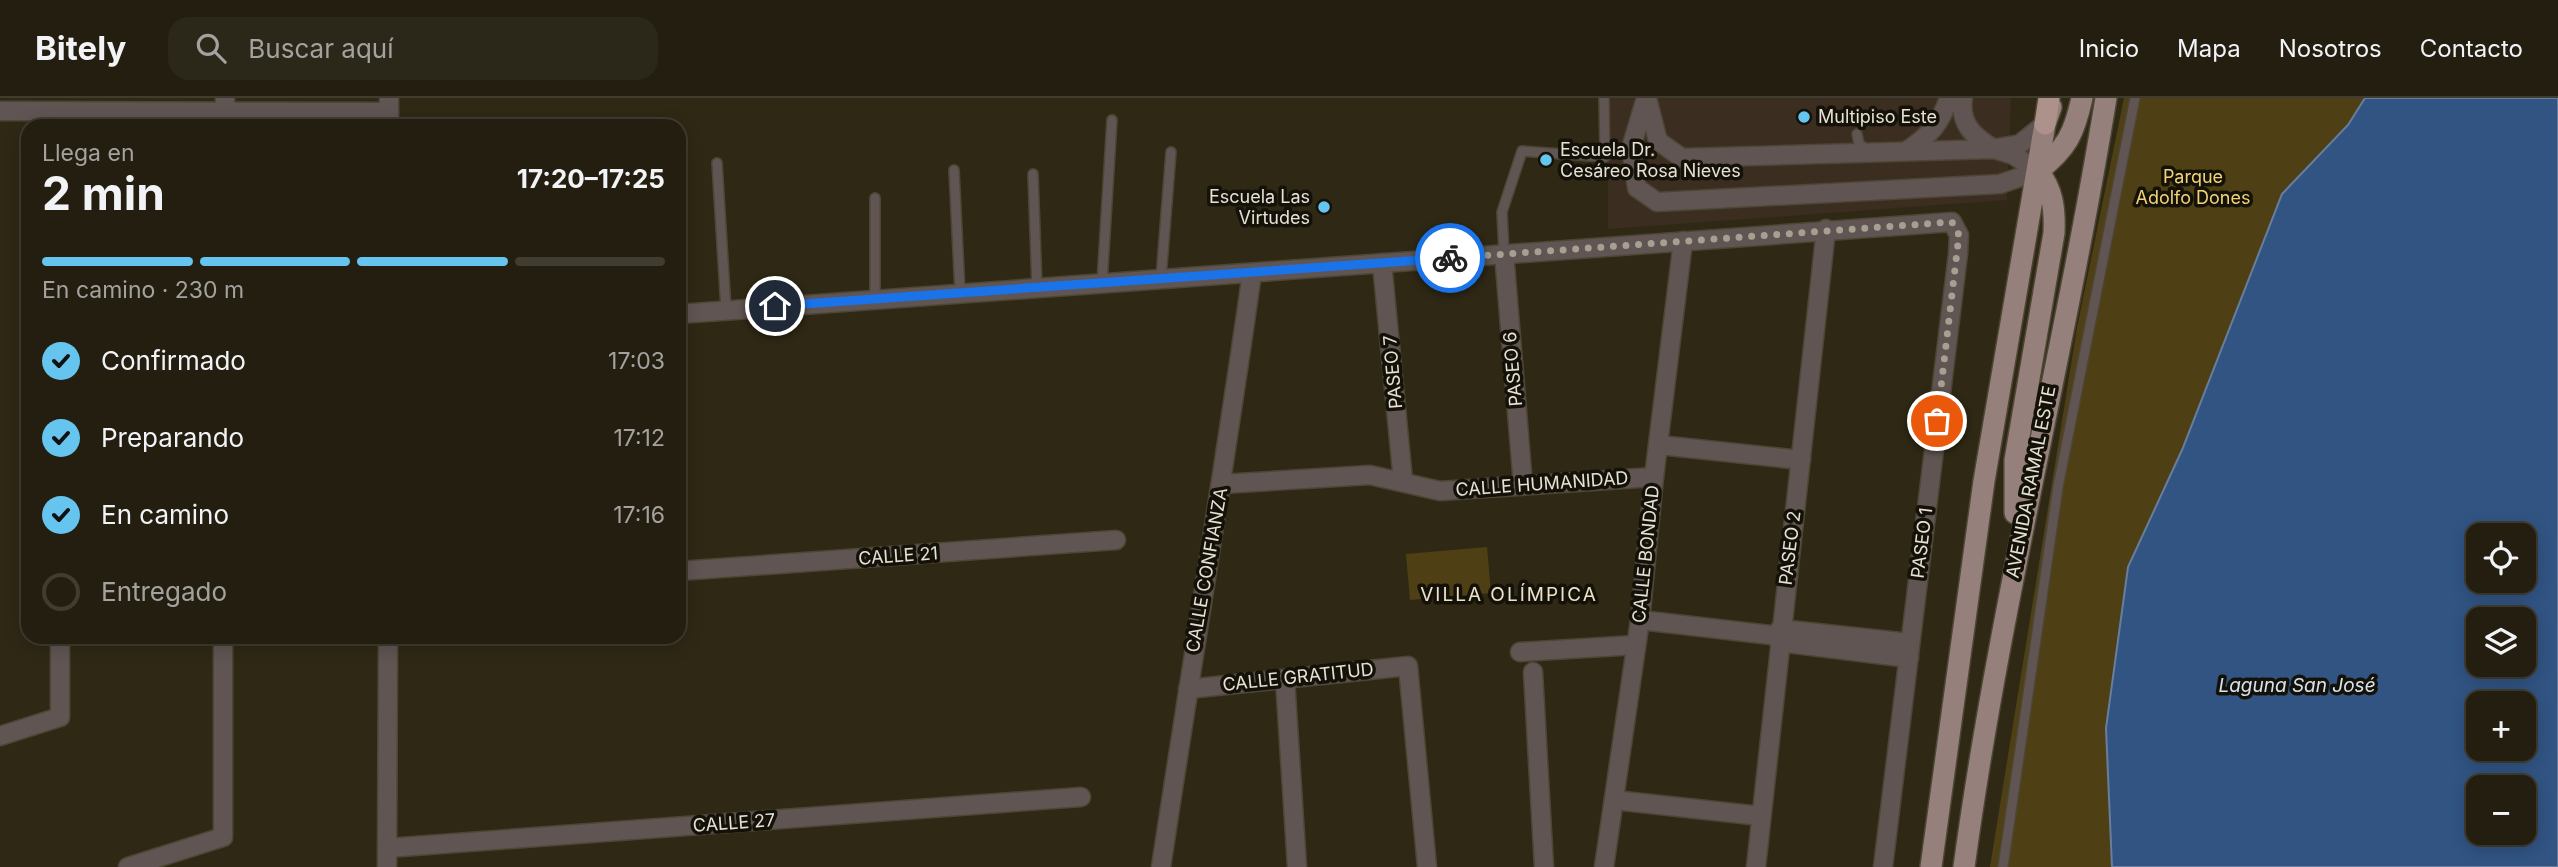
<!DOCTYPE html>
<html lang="es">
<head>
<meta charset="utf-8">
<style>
	:root { --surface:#231e10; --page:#2b2719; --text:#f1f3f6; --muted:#a3a29f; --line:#403c30; --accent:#65c5ee }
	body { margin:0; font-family:Inter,sans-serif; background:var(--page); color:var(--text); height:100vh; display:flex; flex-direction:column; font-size:26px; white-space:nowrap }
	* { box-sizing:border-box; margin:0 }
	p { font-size:23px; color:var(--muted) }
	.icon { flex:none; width:38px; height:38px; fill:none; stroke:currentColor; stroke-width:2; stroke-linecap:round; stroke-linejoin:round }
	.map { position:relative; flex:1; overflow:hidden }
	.details { position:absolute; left:21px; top:21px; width:665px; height:525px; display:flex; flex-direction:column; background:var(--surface); border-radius:21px; box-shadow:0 4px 18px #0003,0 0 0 2px var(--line) }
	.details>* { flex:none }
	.buttons { position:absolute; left:2466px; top:425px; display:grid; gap:14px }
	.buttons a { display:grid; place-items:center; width:70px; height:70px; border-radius:14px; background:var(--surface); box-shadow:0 4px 18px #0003,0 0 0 2px var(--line); font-size:35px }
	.pin { position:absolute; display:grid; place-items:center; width:60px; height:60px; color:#fff; margin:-30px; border:4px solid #fff; border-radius:50%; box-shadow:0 2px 7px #0007 }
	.courier { position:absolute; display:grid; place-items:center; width:70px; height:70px; margin:-35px; border:5px solid #1a73e8; border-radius:50%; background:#fff; color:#222; box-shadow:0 2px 9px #0007 }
	.headline em { font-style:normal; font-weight:700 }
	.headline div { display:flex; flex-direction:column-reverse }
	.headline { display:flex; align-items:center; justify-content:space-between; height:119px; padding:0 21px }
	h1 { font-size:46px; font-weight:700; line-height:52px }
	.bar { display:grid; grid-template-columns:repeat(4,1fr); gap:10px 7px; align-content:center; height:84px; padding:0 21px }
	.bar i { height:9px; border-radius:5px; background:var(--line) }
	.bar .on { background:var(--accent) }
	.bar p { grid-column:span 4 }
	ol { padding:0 21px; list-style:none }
	li { display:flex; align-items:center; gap:21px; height:77px }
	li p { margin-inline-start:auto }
	li .icon { padding:7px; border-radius:50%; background:var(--accent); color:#111; stroke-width:4 }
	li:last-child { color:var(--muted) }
	li i { width:38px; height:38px; border:4px solid var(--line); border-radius:50% }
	header { display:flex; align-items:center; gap:42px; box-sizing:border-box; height:98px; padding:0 35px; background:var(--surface); border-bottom:2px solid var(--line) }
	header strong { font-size:33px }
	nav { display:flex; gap:38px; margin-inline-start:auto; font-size:24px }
	.search { width:490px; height:63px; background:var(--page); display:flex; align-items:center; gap:18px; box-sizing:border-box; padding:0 24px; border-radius:21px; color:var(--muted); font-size:26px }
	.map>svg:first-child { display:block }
	.commercial { fill:#3b2d20 }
	.green { fill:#4e4014 }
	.water { fill:#315483; stroke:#677e9c; stroke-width:2; fill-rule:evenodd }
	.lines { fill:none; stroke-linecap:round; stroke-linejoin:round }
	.service-casing { stroke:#4c4634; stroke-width:12 }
	.minor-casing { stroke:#4c4634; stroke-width:21 }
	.primary-casing { stroke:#4c4634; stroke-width:24 }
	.motorway-casing { stroke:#4c4634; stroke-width:24 }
	.service { stroke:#605552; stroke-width:9 }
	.minor { stroke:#605552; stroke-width:18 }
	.primary { stroke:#96807b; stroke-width:21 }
	.motorway { stroke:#ac928b; stroke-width:21 }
	.done { stroke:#a5a092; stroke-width:7; stroke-dasharray:0 12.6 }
	.route { stroke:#1a73e8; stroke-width:9 }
	.poi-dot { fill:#65c5ee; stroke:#141109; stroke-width:2.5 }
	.labels { text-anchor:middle; stroke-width:7; stroke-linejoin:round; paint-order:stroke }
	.poi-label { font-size:18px; fill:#e5e1d5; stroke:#141109; text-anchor:start }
	.park-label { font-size:18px; fill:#f2d376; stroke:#141109 }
	.street-label { font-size:18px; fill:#e5e1d5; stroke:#141109 }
	.neighbourhood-label { font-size:19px; letter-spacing:2px; fill:#ebe2ca; stroke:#141109 }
	.water-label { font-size:19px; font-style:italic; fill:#d8e3f2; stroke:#141109 }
</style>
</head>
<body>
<header>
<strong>Bitely</strong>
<div class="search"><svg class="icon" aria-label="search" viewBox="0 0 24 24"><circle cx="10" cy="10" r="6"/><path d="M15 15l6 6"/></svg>Buscar aquí</div>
<nav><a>Inicio</a><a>Mapa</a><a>Nosotros</a><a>Contacto</a></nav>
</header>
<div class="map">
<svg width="2558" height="769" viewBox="0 0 2558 769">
	<rect width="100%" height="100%" fill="#2f2815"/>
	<polygon class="commercial" points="1608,0 2011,0 2007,102 1608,131"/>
	<g class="green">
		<polygon points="2124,0 2365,0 2348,27 2282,96 2182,352 2128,469 2106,630 2112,769 1990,769 2077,230"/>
		<polygon points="1487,449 1491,495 1410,502 1406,456"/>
	</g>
	<path class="water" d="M 2365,0 L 2558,0 L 2558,769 L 2112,769 L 2106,630 L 2128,469 L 2182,352 L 2282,96 L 2348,27 ZM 2478,438 L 2524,438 L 2524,483 L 2478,483 ZM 2478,522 L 2524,522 L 2524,567 L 2478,567 ZM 2478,606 L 2524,606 L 2524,651 L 2478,651 ZM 2478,690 L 2524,690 L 2524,735 L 2478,735 Z"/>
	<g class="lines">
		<g class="service-casing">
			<g id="service">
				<polyline points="1857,36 1859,46 1867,51"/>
				<polyline points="717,65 726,211"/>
				<polyline points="954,72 960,194"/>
				<polyline points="1033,76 1037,190"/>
				<polyline points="1504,155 1502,114 1522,53 1605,59 1604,0"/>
				<polyline points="1161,180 1171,54"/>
				<polyline points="1102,185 1112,22"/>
				<polyline points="875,201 875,100"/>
				<polyline points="2003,769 2058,389 2135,0"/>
			</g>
		</g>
		<g class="minor-casing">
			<g id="minor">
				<polyline points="1646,0 1631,50 1637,90 1657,104 2000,86 2038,73"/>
				<polyline points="1647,0 1658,43 1682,60 1994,51 2013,57 2038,73"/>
				<path d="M 1963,0 C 1959,26 1974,39 1994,51"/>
				<polyline points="0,13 389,14"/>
				<polyline points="225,28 225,0"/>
				<polyline points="389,28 389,0"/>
				<polyline points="1997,50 2020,46 2045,26"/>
				<path d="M 1908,52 C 1930,37 1940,26 1949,0"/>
				<polyline points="1504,155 1523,387"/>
				<polyline points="1382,165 1403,383"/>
				<polyline points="679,216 1952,124 1959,137 1958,156 1883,769"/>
				<polyline points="1659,347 1801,362"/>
				<polyline points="1222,386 1370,377 1440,393 1654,379"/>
				<polyline points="679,473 1116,442"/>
				<polyline points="1640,522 1780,538"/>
				<polyline points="1780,531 1910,545"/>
				<polyline points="1779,544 1909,560"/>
				<polyline points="1520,554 1636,547"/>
				<polyline points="1533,574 1544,769"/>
				<polyline points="1285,581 1297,769"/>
				<polyline points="1188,591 1408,568 1427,769"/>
				<polyline points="0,638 60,619 60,539"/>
				<polyline points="1614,702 1761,718"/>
				<polyline points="387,750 1081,699"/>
				<polyline points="128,769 223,739 223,539"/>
				<polyline points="387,769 388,539"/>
				<path d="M 1161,769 C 1191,571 1224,373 1252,175"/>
				<polyline points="1604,769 1640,522 1654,379 1683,143"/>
				<polyline points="1756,769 1826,131"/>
			</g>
		</g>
		<g class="primary-casing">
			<g id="primary">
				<path d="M 2038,73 C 2067,50 2074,36 2082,0"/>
				<path d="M 2015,415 L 2015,362 L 2054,135 C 2055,111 2053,92 2038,73"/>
				<polyline points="1931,769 1984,383 2045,26 2051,9"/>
				<path d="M 1964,769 C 1999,510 2064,257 2106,0"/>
			</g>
		</g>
		<g class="motorway-casing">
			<polyline id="motorway" points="2045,26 2049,0"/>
		</g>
		<use href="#service" class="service"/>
		<use href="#minor" class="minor"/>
		<use href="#primary" class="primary"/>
		<use href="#motorway" class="motorway"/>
	</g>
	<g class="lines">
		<polyline class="done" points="1450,160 1952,124 1959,137 1937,323"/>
		<polyline class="route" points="775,208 1450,160"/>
	</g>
	<g class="poi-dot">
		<circle cx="1804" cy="19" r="7"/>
		<circle cx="1546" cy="62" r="7"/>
		<circle cx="1324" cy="109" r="7"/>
	</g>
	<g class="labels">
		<g class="poi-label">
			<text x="1818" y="25">Multipiso Este</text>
			<text x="1560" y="58">Escuela Dr.<tspan x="1560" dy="21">Cesáreo Rosa Nieves</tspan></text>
			<text x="1310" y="105" text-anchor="end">Escuela Las<tspan x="1310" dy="21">Virtudes</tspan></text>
		</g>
		<g class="park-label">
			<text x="2193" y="85">Parque<tspan x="2193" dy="21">Adolfo Dones</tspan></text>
		</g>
		<g class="street-label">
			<text transform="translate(1513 271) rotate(-95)" y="6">PASEO 6</text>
			<text transform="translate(1393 274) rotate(-95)" y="6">PASEO 7</text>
			<text transform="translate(2031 384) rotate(-79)" y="6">AVENIDA RAMAL ESTE</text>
			<text transform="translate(1542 386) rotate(-4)" y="6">CALLE HUMANIDAD</text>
			<text transform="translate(1922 445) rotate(-83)" y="6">PASEO 1</text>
			<text transform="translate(1790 450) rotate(-83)" y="6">PASEO 2</text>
			<text transform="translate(1646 456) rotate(-84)" y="6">CALLE BONDAD</text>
			<text transform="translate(898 458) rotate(-4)" y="6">CALLE 21</text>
			<text transform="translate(1207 472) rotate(-80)" y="6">CALLE CONFIANZA</text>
			<text transform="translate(1298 579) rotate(-6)" y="6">CALLE GRATITUD</text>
			<text transform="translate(734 725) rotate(-4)" y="6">CALLE 27</text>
		</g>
		<g class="neighbourhood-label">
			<text x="1509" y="503">VILLA OLÍMPICA</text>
		</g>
		<g class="water-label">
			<text x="2297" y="594">Laguna San José</text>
		</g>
	</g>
</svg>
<div class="buttons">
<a><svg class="icon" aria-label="locate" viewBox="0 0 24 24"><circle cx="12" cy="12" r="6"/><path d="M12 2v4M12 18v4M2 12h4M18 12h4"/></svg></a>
<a><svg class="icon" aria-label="layers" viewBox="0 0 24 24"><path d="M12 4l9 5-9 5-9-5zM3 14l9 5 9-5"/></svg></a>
<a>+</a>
<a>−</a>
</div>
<div class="pin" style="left:1937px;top:323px;background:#ea580c"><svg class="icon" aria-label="bag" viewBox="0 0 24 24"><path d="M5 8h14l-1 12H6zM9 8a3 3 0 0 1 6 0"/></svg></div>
<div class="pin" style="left:775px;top:208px;background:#1f2937"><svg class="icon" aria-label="home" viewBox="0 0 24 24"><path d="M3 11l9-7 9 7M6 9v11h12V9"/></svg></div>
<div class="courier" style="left:1450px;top:160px"><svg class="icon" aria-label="bike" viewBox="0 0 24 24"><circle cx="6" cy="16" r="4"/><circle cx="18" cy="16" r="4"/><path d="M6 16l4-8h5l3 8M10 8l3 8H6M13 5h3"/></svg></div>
<section class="details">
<div class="headline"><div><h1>2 min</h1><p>Llega en</p></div><em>17:20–17:25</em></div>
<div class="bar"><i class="on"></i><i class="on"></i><i class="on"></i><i></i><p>En camino · 230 m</p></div>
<ol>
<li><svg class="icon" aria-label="check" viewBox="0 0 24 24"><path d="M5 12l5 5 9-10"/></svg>Confirmado<p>17:03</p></li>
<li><svg class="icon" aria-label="check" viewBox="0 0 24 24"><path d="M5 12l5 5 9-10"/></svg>Preparando<p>17:12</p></li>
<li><svg class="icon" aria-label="check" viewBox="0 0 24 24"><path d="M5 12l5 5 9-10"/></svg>En camino<p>17:16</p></li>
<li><i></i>Entregado</li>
</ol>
</section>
</div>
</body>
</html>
